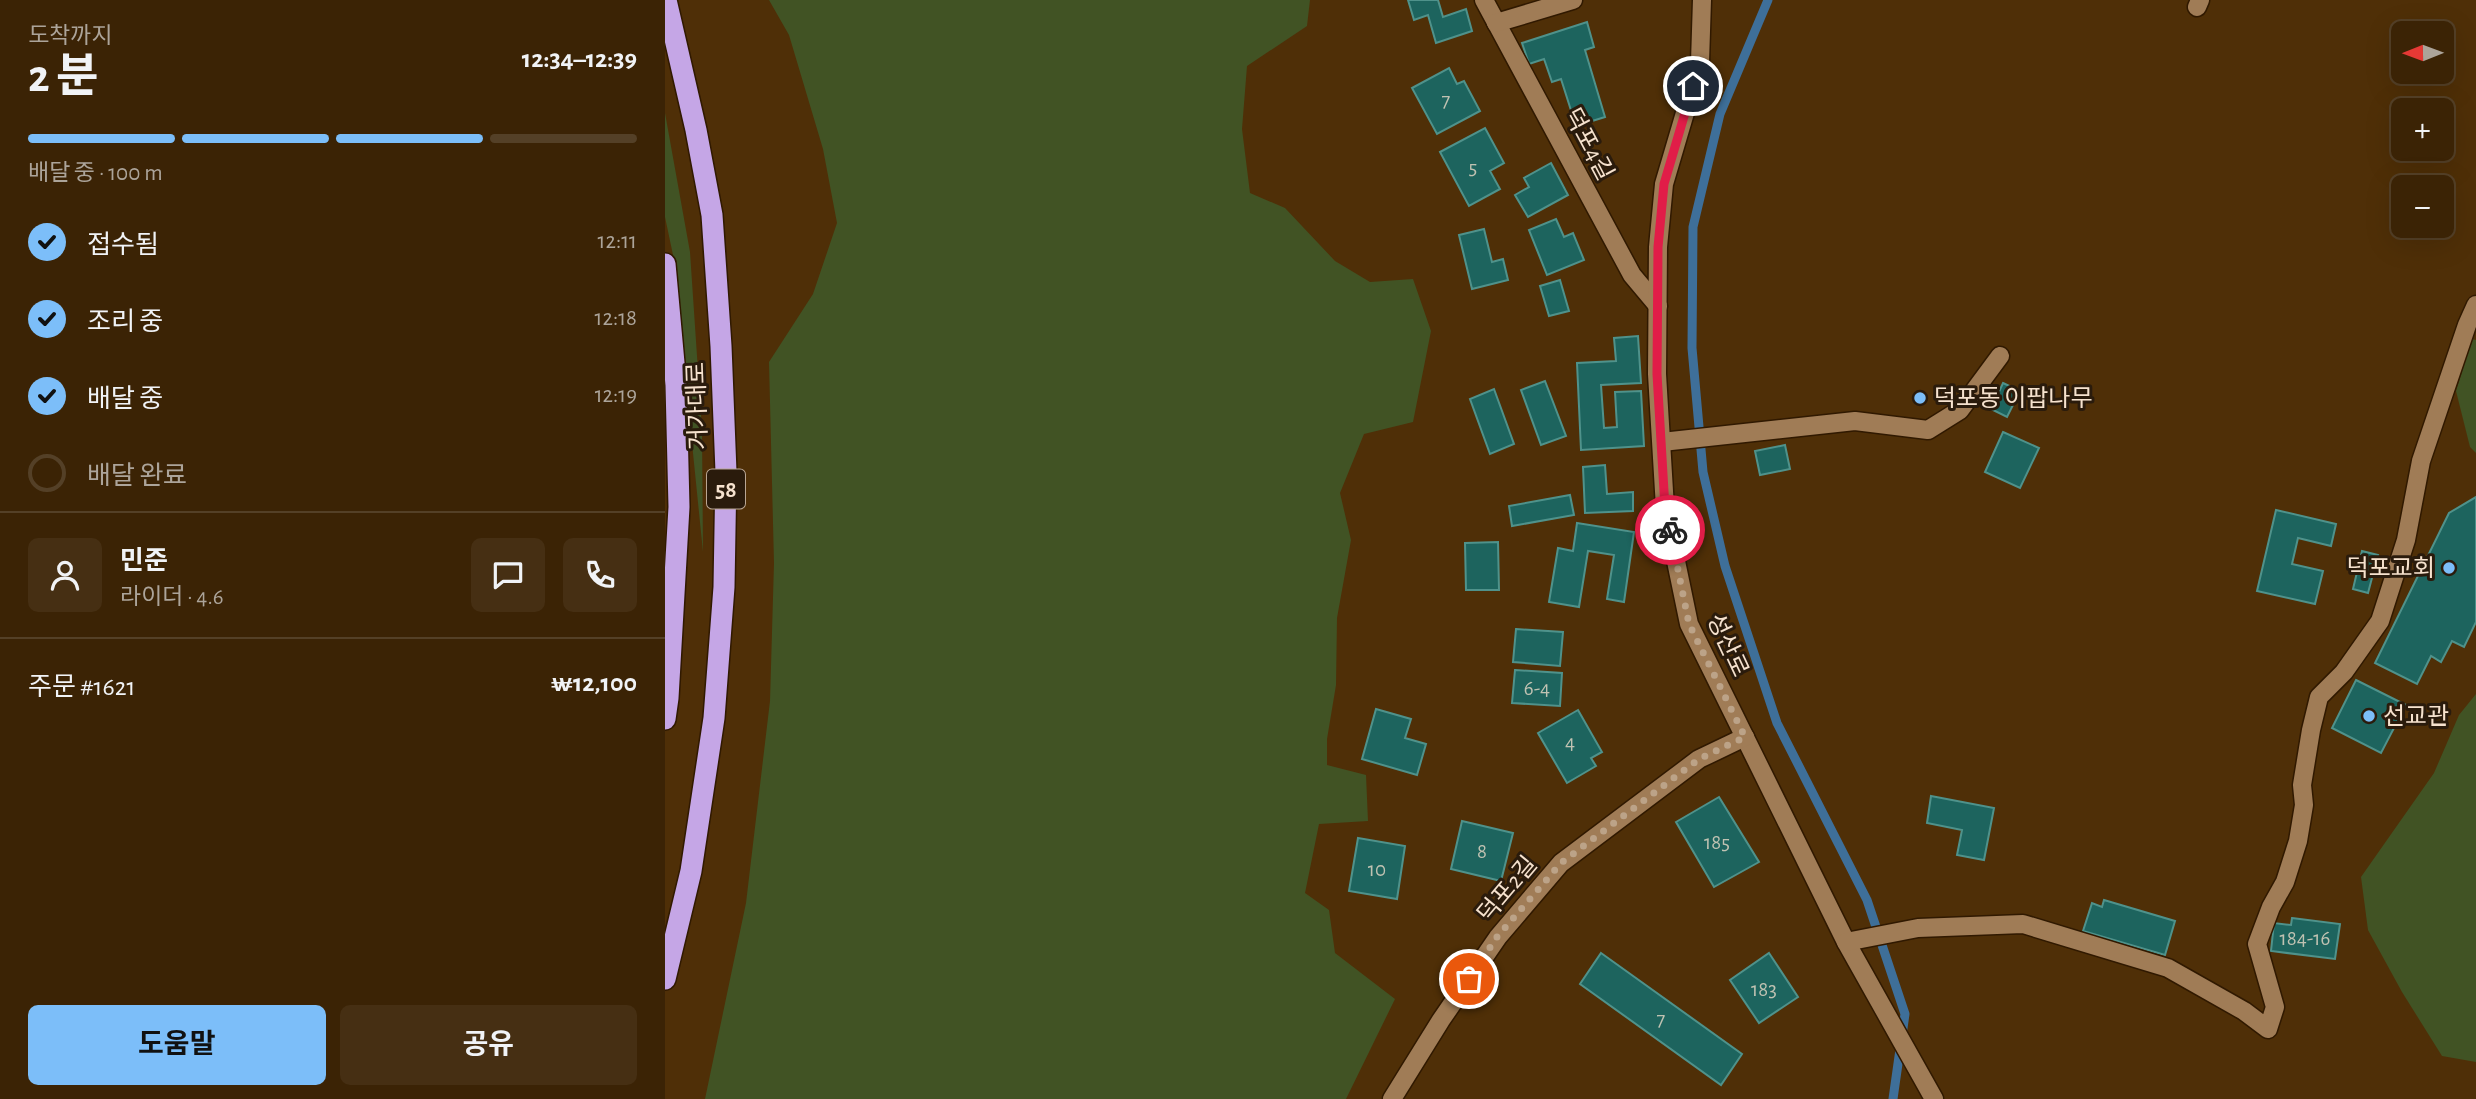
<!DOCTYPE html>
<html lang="ko">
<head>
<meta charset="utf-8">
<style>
	:root { --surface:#3b2305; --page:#462f13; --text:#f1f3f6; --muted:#aca49a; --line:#544027; --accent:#7cbef9 }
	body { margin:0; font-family:"Alegreya Sans","Noto Sans KR",sans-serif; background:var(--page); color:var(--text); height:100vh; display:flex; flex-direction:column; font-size:26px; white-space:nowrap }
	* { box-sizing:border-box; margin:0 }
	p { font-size:23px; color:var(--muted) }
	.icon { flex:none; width:38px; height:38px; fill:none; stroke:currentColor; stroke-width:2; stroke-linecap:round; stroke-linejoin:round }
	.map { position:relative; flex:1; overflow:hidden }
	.panel { display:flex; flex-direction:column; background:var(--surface); width:665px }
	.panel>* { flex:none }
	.needle { width:46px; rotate:269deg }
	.controls { position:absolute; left:1726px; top:21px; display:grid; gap:14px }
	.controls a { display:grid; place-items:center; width:63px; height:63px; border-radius:10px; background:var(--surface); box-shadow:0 7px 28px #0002,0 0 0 2px var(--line); font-size:35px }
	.pin { position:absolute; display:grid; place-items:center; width:60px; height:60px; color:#fff; margin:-30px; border:4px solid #fff; border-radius:50%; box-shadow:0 2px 7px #0007 }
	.courier { position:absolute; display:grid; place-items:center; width:70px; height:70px; margin:-35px; border:5px solid #e11d48; border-radius:50%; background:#fff; color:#222; box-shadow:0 2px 9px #0007 }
	.overview em { font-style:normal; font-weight:700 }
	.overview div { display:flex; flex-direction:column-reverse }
	.overview { display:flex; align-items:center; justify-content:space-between; height:119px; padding:0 28px }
	h1 { font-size:46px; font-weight:700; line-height:52px }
	.bar { display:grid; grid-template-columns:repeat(4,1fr); gap:10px 7px; align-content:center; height:84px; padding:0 28px }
	.bar i { height:9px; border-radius:5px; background:var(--line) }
	.bar .active { background:var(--accent) }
	.bar p { grid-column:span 4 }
	.line { display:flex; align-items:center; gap:18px; padding:0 28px; border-top:2px solid var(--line) }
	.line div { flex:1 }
	.round { display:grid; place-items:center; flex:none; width:74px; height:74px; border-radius:10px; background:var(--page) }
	ol { padding:0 28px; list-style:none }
	li { display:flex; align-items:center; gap:21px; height:77px }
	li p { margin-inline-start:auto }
	li .icon { padding:7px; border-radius:50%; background:var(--accent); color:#111; stroke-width:4 }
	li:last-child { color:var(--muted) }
	li i { width:38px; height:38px; border:4px solid var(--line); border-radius:50% }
	.cta { display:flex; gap:14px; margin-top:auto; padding:14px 28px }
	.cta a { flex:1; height:80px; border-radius:10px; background:var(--accent); color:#111; font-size:28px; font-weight:700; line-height:80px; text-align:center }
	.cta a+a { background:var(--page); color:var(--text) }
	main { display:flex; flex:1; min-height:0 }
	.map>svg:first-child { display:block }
	.green { fill:#415324 }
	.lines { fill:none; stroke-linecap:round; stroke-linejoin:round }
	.stream { stroke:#3e6f99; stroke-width:9 }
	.building { fill:#1d645e; stroke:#4f928b; stroke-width:2 }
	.minor-casing { stroke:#301900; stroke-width:21 }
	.highway-casing { stroke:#301900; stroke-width:24 }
	.minor { stroke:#a07c56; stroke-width:18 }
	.highway { stroke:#c5a6e6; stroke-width:21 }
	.done { stroke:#bca388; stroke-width:7; stroke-dasharray:0 12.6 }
	.route { stroke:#e11d48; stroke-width:9 }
	.poi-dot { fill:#7cbef9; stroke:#2a1b0c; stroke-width:2.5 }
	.labels { text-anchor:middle; stroke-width:6; stroke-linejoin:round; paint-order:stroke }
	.number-label { font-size:21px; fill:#c0c2b2 }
	.shield { fill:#2a1b0c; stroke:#b9a694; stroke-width:2 }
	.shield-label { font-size:23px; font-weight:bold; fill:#f6e2ce }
	.street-label { font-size:24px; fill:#f6e2ce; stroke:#2a1b0c }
	.poi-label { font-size:24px; fill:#f6e2ce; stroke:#2a1b0c; text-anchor:start }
</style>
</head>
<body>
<main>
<section class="panel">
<div class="overview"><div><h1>2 분</h1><p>도착까지</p></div><em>12:34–12:39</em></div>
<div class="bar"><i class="active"></i><i class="active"></i><i class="active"></i><i></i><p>배달 중 · 100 m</p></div>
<ol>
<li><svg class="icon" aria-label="check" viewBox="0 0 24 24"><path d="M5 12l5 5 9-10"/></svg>접수됨<p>12:11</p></li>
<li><svg class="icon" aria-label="check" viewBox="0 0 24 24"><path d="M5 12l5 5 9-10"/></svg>조리 중<p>12:18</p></li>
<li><svg class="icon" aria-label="check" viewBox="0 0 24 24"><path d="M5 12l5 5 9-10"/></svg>배달 중<p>12:19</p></li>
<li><i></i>배달 완료</li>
</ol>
<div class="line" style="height:126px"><a class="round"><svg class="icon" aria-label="person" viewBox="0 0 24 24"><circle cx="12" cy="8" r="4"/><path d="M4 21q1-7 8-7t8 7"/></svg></a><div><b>민준</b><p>라이더 · 4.6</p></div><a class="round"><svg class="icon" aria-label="chat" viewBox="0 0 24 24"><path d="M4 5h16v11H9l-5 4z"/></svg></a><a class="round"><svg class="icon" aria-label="phone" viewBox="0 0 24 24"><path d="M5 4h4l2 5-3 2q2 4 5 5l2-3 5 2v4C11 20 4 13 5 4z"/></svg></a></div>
<div class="line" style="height:91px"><div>주문 #1621</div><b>₩12,100</b></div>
<div class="cta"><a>도움말</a><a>공유</a></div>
</section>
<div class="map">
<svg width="1811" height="1099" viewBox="0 0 1811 1099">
	<rect width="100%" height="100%" fill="#4f2f07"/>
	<g class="green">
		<polygon points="104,0 645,0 642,26 582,66 577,129 585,193 620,208 670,261 705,282 748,279 766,331 748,422 699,434 675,493 686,540 672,618 671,685 662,739 662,765 701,775 703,821 654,824 640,893 664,910 670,953 730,999 681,1099 40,1099 81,903 105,701 109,563 104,362 148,294 172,223 158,149 124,35"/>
		<polygon points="0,113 25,252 37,430 38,552 8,255 0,217"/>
		<polygon points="1807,339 1811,340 1811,453 1805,447 1791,391"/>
		<polygon points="1811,694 1811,1062 1777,1056 1737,992 1703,930 1696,877 1769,773 1794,715"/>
	</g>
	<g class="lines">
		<polyline class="stream" points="1103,0 1055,114 1028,227 1027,348 1038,472 1060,566 1112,723 1202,900 1240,1014 1228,1099"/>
	</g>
	<g class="building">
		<polygon points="743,0 773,0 778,17 801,9 807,31 771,43 763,15 749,20"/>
		<polygon points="922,22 929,47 920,50 940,117 911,126 896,79 887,82 879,59 864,64 857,43"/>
		<polygon points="784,68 792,84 799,81 815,111 772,134 747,88"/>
		<polygon points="820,128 839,163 825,171 835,189 804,206 775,152"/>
		<polygon points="886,163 903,195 863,217 850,195 864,187 859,178"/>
		<polygon points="891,219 899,237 908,233 919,260 882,275 864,230"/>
		<polygon points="819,229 827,262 838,259 843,280 807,289 794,235"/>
		<polygon points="895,280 904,311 884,316 875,286"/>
		<polygon points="973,336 976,383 936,385 939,428 952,427 950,392 976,391 979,446 916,450 912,363 951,361 949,338"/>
		<polygon points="880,381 901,436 876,445 856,390"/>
		<polygon points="1338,383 1355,391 1342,417 1326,409"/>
		<polygon points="829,389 849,444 825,454 805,399"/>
		<polygon points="1338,432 1374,448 1355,488 1320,472"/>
		<polygon points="1120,445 1125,469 1095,475 1090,451"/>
		<polygon points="940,465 942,494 968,492 968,511 920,513 918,467"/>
		<polygon points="905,495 909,515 847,526 844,506"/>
		<polygon points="1811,497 1811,622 1799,647 1787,641 1776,662 1766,656 1752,684 1710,663 1784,513"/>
		<polygon points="1611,510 1671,524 1666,546 1633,538 1627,564 1658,571 1650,604 1592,591"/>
		<polygon points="912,523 969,532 959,602 942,599 949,555 923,551 914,607 884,602 893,548 908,551"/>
		<polygon points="833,542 834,590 801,590 800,543"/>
		<polygon points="1697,551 1713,555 1703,593 1688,589"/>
		<polygon points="851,629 898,632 895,666 848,662"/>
		<polygon points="850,670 897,673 895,706 847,703"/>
		<polygon points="1691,680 1741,705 1716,753 1667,728"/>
		<polygon points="711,709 746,719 740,738 761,744 752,775 697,759"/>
		<polygon points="913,710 937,752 926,758 931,766 902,783 873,733"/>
		<polygon points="1266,796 1329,808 1319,860 1292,855 1297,830 1262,823"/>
		<polygon points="1054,797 1094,862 1049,887 1011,822"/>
		<polygon points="797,821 848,833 836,881 786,869"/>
		<polygon points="693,838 740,846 732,899 684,891"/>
		<polygon points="1439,900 1510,921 1500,955 1418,931 1427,903 1437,907"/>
		<polygon points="1627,918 1675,924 1670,959 1606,951 1609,923 1626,925"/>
		<polygon points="936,953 1077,1054 1056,1085 915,984"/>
		<polygon points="1104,953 1133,997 1094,1023 1065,980"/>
	</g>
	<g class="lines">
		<g class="minor-casing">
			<g id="minor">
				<polyline points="819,0 967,275 993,306"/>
				<polyline points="1037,0 1035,62 999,184 993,247 992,374 1000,508 1024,624 1181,942 1269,1099"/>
				<polyline points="1532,7 1535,0"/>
				<polyline points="831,23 908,0"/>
				<polyline points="997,442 1190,421 1263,430 1295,410 1335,356"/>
				<polyline points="1181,942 1253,928 1358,924 1503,968 1579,1011 1603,1029 1610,1007 1592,944 1606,907 1620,882 1633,841 1639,805 1637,785 1646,730 1654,697 1679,672 1715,621 1741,540 1756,461 1802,325 1811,305"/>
				<polyline points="727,1099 776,1020 833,937 896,863 1034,759 1080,737"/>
			</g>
		</g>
		<g class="highway-casing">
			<g id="highway">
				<polyline points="0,264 11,385 14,507 3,698 0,719"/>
				<polyline points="0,979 26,871 49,718 59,587 61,472 56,346 47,215 31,130 1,0"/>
			</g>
		</g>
		<use href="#minor" class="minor"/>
		<use href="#highway" class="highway"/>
	</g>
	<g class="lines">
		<polyline class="done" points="804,979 832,937 896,863 1034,759 1080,737 1024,624 1005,530"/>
		<polyline class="route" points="1005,530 1000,508 992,374 993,247 999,184 1028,86"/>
	</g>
	<g class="poi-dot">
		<circle cx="1255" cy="398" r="7"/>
		<circle cx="1784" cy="568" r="7"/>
		<circle cx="1704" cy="716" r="7"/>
	</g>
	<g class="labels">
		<g class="number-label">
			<text x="781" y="107">7</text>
			<text x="808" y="174">5</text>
			<text x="872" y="695">6-4</text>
			<text x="905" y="749">4</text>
			<text x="1052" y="849">185</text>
			<text x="817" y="858">8</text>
			<text x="712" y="876">10</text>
			<text x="1640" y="945">184-16</text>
			<text x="1099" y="996">183</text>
			<text x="996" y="1026">7</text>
		</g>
		<rect class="shield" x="42" y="469.5" width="38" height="39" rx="5"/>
		<g class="shield-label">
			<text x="61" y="497">58</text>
		</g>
		<g class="street-label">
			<text transform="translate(924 144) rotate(62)" y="8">덕포4길</text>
			<text transform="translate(32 406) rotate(-92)" y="8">거가대로</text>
			<text transform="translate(1063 645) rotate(65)" y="8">성산로</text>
			<text transform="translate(842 889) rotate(-50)" y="8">덕포2길</text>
		</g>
		<g class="poi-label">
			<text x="1269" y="406">덕포동 이팝나무</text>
			<text x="1770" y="576" text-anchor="end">덕포교회</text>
			<text x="1718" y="724">선교관</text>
		</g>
	</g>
</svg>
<div class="controls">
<a><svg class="needle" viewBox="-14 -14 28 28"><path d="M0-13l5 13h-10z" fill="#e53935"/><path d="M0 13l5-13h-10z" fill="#aca49a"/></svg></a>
<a>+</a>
<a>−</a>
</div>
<div class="pin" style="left:804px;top:979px;background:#ea580c"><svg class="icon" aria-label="bag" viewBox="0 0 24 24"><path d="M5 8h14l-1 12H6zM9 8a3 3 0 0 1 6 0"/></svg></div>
<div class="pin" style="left:1028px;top:86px;background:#1f2937"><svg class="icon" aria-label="home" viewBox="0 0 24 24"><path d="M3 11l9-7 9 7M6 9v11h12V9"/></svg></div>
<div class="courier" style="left:1005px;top:530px"><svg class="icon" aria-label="bike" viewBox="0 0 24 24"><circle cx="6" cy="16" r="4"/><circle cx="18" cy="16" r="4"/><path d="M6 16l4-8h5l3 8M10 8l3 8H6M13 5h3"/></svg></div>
</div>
</main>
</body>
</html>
